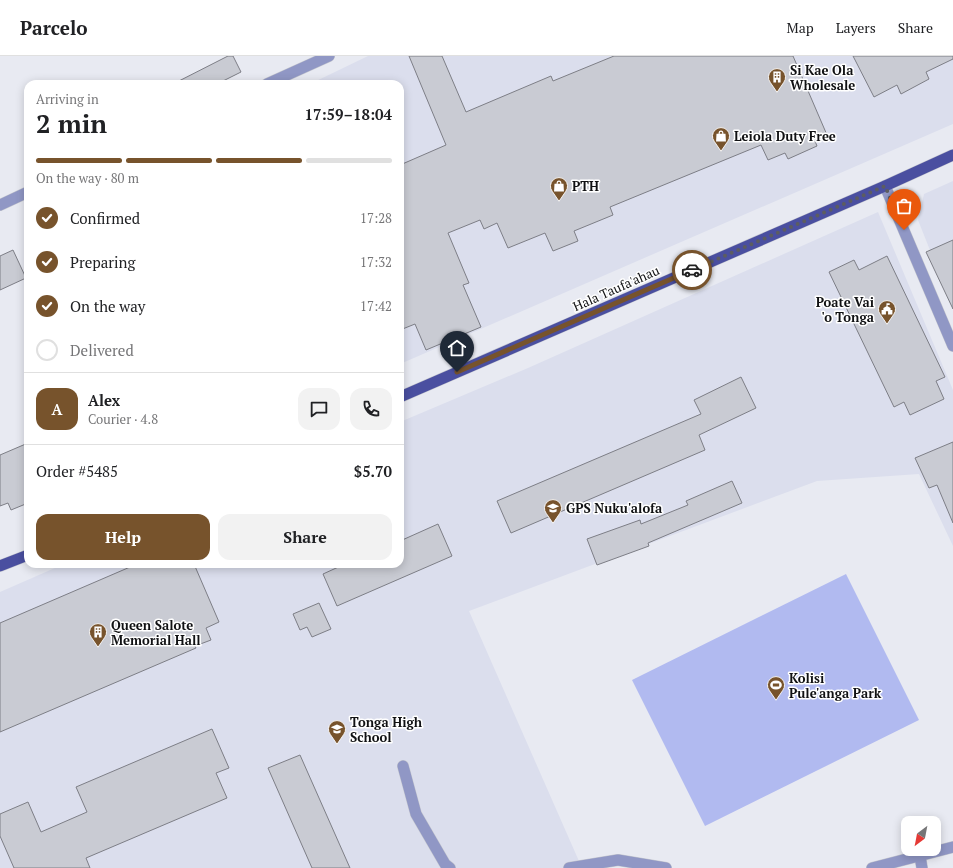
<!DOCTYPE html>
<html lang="en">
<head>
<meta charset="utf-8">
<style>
	:root { --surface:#fff; --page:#f2f2f2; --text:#202124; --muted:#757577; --line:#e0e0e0; --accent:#77532c }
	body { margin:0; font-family:"PT Serif",serif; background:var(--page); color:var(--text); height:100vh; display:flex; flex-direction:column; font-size:15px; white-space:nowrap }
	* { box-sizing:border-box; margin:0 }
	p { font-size:13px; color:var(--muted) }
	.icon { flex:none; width:22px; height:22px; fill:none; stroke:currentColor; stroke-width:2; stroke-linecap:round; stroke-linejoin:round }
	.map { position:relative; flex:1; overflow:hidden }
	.details { position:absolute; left:24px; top:24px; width:380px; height:488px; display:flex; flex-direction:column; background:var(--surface); border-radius:12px; box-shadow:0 2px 10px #0003 }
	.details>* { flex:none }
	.needle { width:26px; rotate:212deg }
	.fabs { position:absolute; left:901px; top:760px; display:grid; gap:8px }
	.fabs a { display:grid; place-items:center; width:40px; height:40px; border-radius:8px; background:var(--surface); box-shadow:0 2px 10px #0003; font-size:20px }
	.pin { position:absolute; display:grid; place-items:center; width:34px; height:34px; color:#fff; margin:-41px -17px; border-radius:50% 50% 50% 0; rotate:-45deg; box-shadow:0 0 4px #0007 }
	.pin .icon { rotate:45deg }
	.courier { position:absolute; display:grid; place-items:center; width:40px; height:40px; margin:-20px; border:3px solid #77532c; border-radius:50%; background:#fff; color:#222; box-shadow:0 1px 5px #0007 }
	.headline em { font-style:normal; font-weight:800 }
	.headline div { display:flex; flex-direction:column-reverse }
	.headline { display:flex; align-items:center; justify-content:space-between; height:68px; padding:0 12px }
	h1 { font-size:26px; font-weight:800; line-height:30px }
	.bar { display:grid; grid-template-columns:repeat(4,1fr); gap:6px 4px; align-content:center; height:48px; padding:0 12px }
	.bar i { height:5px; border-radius:3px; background:var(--line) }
	.bar .selected { background:var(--accent) }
	.bar p { grid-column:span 4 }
	.line { display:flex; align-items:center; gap:10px; padding:0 12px; border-top:1px solid var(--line) }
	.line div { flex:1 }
	.round { display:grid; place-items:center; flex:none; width:42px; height:42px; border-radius:12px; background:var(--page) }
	ol { padding:0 12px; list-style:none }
	li { display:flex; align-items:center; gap:12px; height:44px }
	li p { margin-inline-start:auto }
	li .icon { padding:4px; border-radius:50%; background:var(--accent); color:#fff; stroke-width:4 }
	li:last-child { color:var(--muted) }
	li i { width:22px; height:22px; border:2px solid var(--line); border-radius:50% }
	.cta { display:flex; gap:8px; margin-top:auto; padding:8px 12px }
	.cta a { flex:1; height:46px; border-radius:12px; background:var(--accent); color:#fff; font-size:16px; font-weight:800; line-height:46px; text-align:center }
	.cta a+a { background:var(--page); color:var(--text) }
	header { display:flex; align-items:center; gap:24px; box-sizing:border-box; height:56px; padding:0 20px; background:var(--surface); border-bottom:1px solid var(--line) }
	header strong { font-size:19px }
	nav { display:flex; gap:22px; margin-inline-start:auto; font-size:14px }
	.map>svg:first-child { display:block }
	.built { fill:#dbdeed }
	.green { fill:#b1baf0 }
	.building { fill:#c9cbd3; stroke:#7d7e86 }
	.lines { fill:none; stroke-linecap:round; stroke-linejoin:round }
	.minor-casing { stroke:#c5c7ce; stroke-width:12 }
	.primary-casing { stroke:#c5c7ce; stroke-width:12 }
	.minor { stroke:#9097c5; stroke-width:11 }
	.primary { stroke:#4a4fa0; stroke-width:11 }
	.done { stroke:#5c5d61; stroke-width:4; stroke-dasharray:0 7.2 }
	.route { stroke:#77532c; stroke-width:5 }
	.labels { text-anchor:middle; stroke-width:3; stroke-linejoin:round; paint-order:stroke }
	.poi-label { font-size:13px; font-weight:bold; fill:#101113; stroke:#fff; text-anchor:start }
	.street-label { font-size:13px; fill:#101113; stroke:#fff }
</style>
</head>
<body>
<header>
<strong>Parcelo</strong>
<nav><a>Map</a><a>Layers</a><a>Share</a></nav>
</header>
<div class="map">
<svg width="953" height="812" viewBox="0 0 953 812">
	<rect width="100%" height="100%" fill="#e8eaf2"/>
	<g class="built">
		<polygon points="368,0 953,0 953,68 400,308 400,28 310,28"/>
		<polygon points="953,125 953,252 918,164 924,138"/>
		<polygon points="878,156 953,334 953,490 919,418 817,425 469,555 582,812 0,812 0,536 64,508 400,508 400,366 528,312"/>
	</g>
	<polygon class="green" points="846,518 919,664 705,770 632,624"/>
	<g class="building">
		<polygon points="228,0 233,0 241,16 217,28 173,28"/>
		<polygon points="409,0 442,0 466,56 551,20 553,25 614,0 793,0 827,79 815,85 817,90 788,103 785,97 768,104 761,89 610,151 613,159 574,175 578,185 553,195 545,177 508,192 497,167 484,173 480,164 448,177 469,227 463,229 481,271 426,294 415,268 400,274 400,109 446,89"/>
		<polygon points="853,0 953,0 953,3 926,16 929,23 901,38 897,29 874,41"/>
		<polygon points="953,184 953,253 926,196"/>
		<polygon points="13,194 26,222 0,234 0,200"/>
		<polygon points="887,200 945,321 936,325 944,343 910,359 904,346 894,351 829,216 854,204 859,214"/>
		<polygon points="741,321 756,352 699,379 705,394 511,477 497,445 701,358 694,344"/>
		<polygon points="953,386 953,467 937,429 929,432 915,402"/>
		<polygon points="28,387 28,447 11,454 8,447 0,450 0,399"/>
		<polygon points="732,425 742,447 648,487 649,490 597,509 587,483 640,464 641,468 688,449 686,445"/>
		<polygon points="438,468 452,500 337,550 323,518 345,508 400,508 400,485"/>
		<polygon points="137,508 194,508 219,566 206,572 211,584 195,590 196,592 0,676 0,567"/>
		<polygon points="319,547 331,573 312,581 307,571 300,574 293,558"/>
		<polygon points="212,673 229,712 216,717 227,742 86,802 90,812 14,812 0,780 0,758 28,746 41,776 87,756 76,731"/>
		<polygon points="300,699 350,812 312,812 268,712"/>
	</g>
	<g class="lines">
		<g class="minor-casing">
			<g id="minor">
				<polyline points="267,28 329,0"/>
				<polyline points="885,130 953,290"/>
				<polyline points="0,149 28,136"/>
				<polyline points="403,710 416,758 445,808 450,812"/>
				<polyline points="920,800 922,812"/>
				<polyline points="569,812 618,804 666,812"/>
				<polyline points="872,812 953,791"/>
			</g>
		</g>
		<g class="primary-casing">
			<g id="primary">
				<polyline points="400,341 885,130 953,99"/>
				<polyline points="0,510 28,499"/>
			</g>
		</g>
		<use href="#minor" class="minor"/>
		<use href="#primary" class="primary"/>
	</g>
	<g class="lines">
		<polyline class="done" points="692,214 885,130 904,174"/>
		<polyline class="route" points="457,316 692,214"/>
	</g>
	<defs>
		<g id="building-pin" transform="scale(0.9)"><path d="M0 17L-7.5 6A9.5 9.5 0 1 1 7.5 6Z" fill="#77532c" stroke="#fff"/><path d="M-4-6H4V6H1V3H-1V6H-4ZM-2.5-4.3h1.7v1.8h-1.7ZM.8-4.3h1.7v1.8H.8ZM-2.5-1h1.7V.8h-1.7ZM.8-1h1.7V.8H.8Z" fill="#fff"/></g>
		<g id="shop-pin" transform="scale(0.9)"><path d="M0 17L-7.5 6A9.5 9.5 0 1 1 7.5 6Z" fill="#77532c" stroke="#fff"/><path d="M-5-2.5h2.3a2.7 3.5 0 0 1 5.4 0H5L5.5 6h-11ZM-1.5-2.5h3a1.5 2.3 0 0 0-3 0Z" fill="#fff"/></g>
		<g id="civic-pin" transform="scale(0.9)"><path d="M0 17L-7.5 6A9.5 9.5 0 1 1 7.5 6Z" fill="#77532c" stroke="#fff"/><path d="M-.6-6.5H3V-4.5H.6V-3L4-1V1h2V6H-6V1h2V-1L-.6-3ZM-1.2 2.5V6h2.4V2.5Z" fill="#fff"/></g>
		<g id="school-pin" transform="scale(0.9)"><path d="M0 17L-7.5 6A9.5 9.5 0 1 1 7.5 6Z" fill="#77532c" stroke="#fff"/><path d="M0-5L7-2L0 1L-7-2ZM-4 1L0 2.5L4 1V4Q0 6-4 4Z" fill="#fff"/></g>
		<g id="stadium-pin" transform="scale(0.9)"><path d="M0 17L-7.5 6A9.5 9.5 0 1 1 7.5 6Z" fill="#77532c" stroke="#fff"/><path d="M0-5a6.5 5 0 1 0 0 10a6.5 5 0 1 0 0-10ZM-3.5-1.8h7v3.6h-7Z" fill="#fff"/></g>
	</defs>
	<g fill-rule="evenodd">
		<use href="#building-pin" x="777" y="21"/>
		<use href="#shop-pin" x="721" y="80"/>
		<use href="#shop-pin" x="559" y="130"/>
		<use href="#civic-pin" x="887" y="253"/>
		<use href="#school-pin" x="553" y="452"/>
		<use href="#building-pin" x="98" y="576"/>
		<use href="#stadium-pin" x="776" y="629"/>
		<use href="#school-pin" x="337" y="673"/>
	</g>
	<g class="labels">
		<g class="poi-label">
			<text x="790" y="19">Si Kae Ola<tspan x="790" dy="15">Wholesale</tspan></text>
			<text x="734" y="85">Leiola Duty Free</text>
			<text x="572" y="135">PTH</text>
			<text x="874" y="251" text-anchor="end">Poate Vai<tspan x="874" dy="15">'o Tonga</tspan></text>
			<text x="566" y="457">GPS Nuku'alofa</text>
			<text x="111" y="574">Queen Salote<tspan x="111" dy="15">Memorial Hall</tspan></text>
			<text x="789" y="627">Kolisi<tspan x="789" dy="15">Pule'anga Park</tspan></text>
			<text x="350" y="671">Tonga High<tspan x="350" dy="15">School</tspan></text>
		</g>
		<g class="street-label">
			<text transform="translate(616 232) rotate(-24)" y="5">Hala Taufa'ahau</text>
		</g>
	</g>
</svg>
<div class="fabs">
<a><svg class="needle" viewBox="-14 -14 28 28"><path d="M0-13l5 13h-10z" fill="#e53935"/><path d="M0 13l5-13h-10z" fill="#757577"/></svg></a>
</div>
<div class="pin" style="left:904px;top:174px;background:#ea580c"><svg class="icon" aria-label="bag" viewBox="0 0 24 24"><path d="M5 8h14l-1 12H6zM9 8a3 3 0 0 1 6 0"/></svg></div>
<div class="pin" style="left:457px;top:316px;background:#1f2937"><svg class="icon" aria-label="home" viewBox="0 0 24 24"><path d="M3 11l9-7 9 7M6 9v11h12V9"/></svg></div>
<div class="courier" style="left:692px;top:214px"><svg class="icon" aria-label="car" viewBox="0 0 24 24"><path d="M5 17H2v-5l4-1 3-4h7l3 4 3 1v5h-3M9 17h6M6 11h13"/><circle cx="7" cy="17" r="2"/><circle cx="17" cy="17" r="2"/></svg></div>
<section class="details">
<div class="headline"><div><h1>2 min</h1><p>Arriving in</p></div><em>17:59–18:04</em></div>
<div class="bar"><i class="selected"></i><i class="selected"></i><i class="selected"></i><i></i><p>On the way · 80 m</p></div>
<ol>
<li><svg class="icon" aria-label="check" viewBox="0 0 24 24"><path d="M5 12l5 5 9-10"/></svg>Confirmed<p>17:28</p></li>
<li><svg class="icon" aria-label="check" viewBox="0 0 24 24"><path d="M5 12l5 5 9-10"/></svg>Preparing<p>17:32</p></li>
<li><svg class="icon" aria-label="check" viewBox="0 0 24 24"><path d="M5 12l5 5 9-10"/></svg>On the way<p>17:42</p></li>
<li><i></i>Delivered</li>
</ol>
<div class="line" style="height:72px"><b class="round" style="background:var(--accent);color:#fff">A</b><div><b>Alex</b><p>Courier · 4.8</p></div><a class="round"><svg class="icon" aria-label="chat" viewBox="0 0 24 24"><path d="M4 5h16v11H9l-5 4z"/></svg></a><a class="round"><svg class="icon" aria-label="phone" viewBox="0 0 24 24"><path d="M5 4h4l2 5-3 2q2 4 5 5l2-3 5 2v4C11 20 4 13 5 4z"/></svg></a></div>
<div class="line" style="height:52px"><div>Order #5485</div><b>$5.70</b></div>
<div class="cta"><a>Help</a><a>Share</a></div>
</section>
</div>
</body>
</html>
